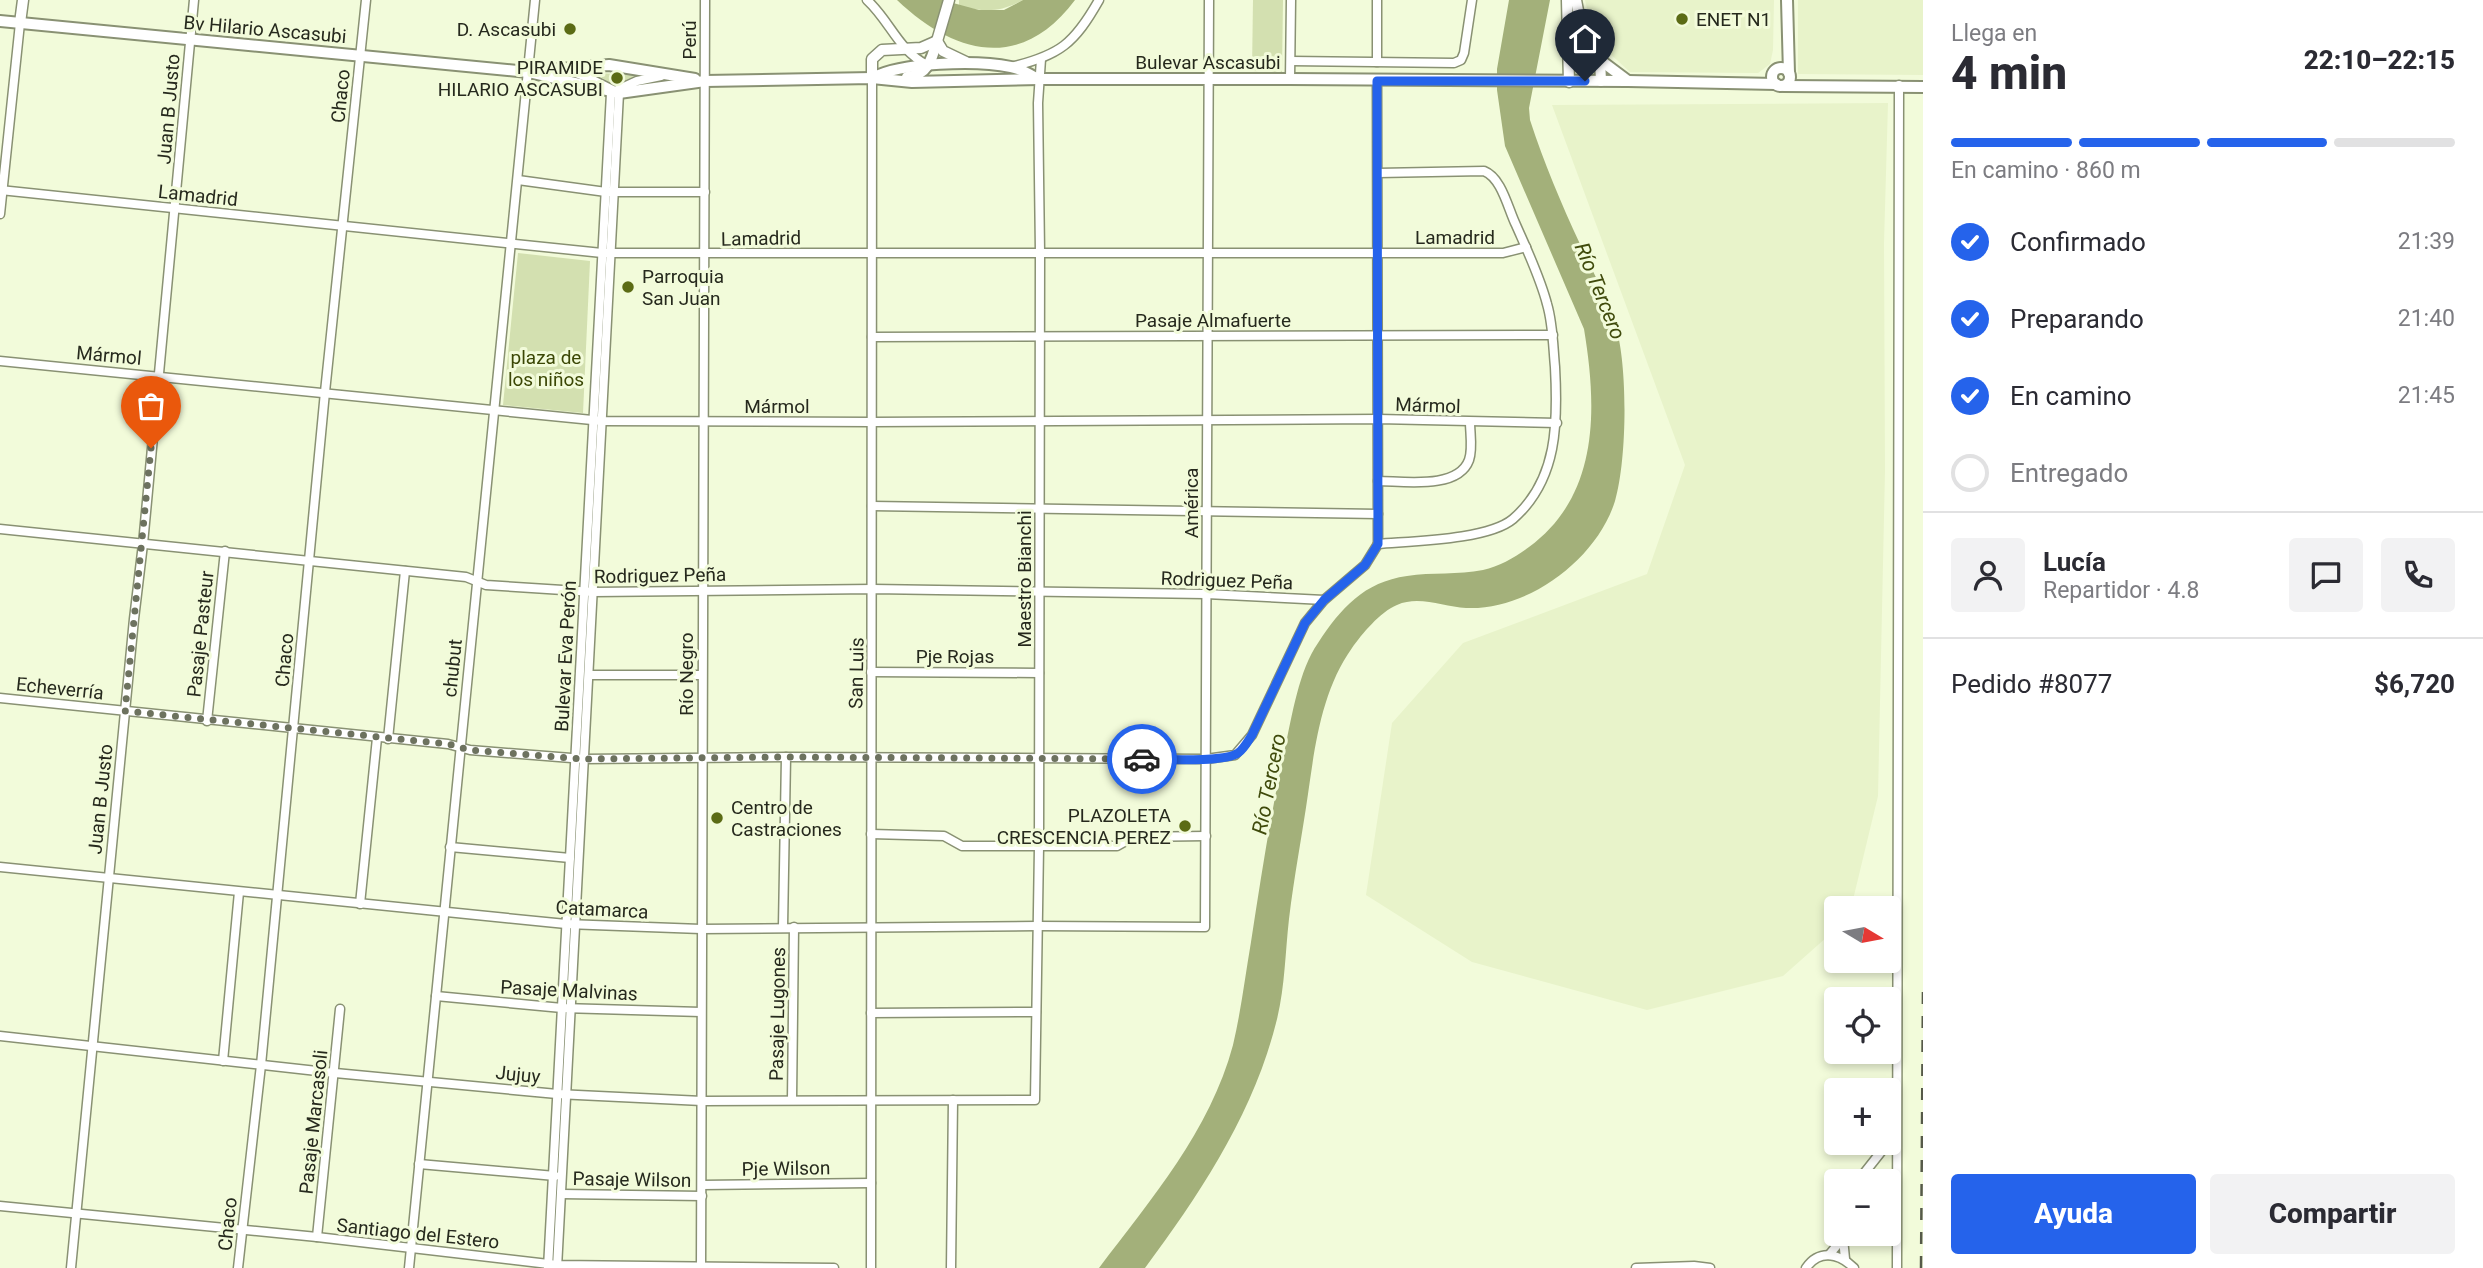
<!DOCTYPE html>
<html lang="es">
<head>
<meta charset="utf-8">
<style>
	:root { --surface:#fff; --page:#f2f2f3; --text:#2b2b33; --muted:#7c7c81; --line:#e1e1e2; --accent:#2563eb }
	body { margin:0; font-family:Roboto,sans-serif; background:var(--page); color:var(--text); height:100vh; display:flex; flex-direction:column; font-size:26px; white-space:nowrap }
	* { box-sizing:border-box; margin:0 }
	p { font-size:23px; color:var(--muted) }
	.icon { flex:none; width:38px; height:38px; fill:none; stroke:currentColor; stroke-width:2; stroke-linecap:round; stroke-linejoin:round }
	.map { position:relative; flex:1; overflow:hidden }
	.drawer { display:flex; flex-direction:column; background:var(--surface); width:560px }
	.drawer>* { flex:none }
	.needle { width:46px; rotate:100deg }
	.buttons { position:absolute; left:1824px; top:896px; display:grid; gap:14px }
	.buttons a { display:grid; place-items:center; width:77px; height:77px; border-radius:7px; background:var(--surface); box-shadow:0 4px 10px #0003; font-size:35px }
	.pin { position:absolute; display:grid; place-items:center; width:60px; height:60px; color:#fff; margin:-72px -30px; border-radius:50% 50% 50% 0; rotate:-45deg; box-shadow:0 0 7px #0007 }
	.pin .icon { rotate:45deg }
	.courier { position:absolute; display:grid; place-items:center; width:70px; height:70px; margin:-35px; border:5px solid #2563eb; border-radius:50%; background:#fff; color:#222; box-shadow:0 2px 9px #0007 }
	.summary em { font-style:normal; font-weight:800 }
	.summary div { display:flex; flex-direction:column-reverse }
	.summary { display:flex; align-items:center; justify-content:space-between; height:119px; padding:0 28px }
	h1 { font-size:46px; font-weight:800; line-height:52px }
	.bar { display:grid; grid-template-columns:repeat(4,1fr); gap:10px 7px; align-content:center; height:84px; padding:0 28px }
	.bar i { height:9px; border-radius:5px; background:var(--line) }
	.bar .selected { background:var(--accent) }
	.bar p { grid-column:span 4 }
	.line { display:flex; align-items:center; gap:18px; padding:0 28px; border-top:2px solid var(--line) }
	.line div { flex:1 }
	.round { display:grid; place-items:center; flex:none; width:74px; height:74px; border-radius:7px; background:var(--page) }
	ol { padding:0 28px; list-style:none }
	li { display:flex; align-items:center; gap:21px; height:77px }
	li p { margin-inline-start:auto }
	li .icon { padding:7px; border-radius:50%; background:var(--accent); color:#fff; stroke-width:4 }
	li:last-child { color:var(--muted) }
	li i { width:38px; height:38px; border:4px solid var(--line); border-radius:50% }
	.primary-button { display:flex; gap:14px; margin-top:auto; padding:14px 28px }
	.primary-button a { flex:1; height:80px; border-radius:7px; background:var(--accent); color:#fff; font-size:28px; font-weight:800; line-height:80px; text-align:center }
	.primary-button a+a { background:var(--page); color:var(--text) }
	main { display:flex; flex:1; min-height:0 }
	.map>svg:first-child { display:block }
	.built { fill:#e8f3ca }
	.green { fill:#d3e0b0 }
	.water { fill:#a3b07a }
	.lines { fill:none; stroke-linecap:round; stroke-linejoin:round }
	.minor-casing { stroke:#899173; stroke-width:11 }
	.tertiary-casing { stroke:#899173; stroke-width:13 }
	.secondary-casing { stroke:#899173; stroke-width:14 }
	.minor { stroke:#fff; stroke-width:8 }
	.tertiary { stroke:#fff; stroke-width:10 }
	.secondary { stroke:#fff; stroke-width:10 }
	.rail { stroke:#565a49; stroke-width:2.5; stroke-dasharray:12 12; stroke-linecap:butt }
	.done { stroke:#6d725f; stroke-width:7; stroke-dasharray:0 12.6 }
	.route { stroke:#2563eb; stroke-width:9 }
	.poi-dot { fill:#5b6b15; stroke:#f2fbda; stroke-width:2.5 }
	.labels { text-anchor:middle; stroke-width:6; stroke-linejoin:round; paint-order:stroke }
	.poi-label { font-size:19px; fill:#26291d; stroke:#f2fbda; text-anchor:start }
	.street-label { font-size:19px; fill:#26291d; stroke:#f2fbda }
	.park-label { font-size:19px; fill:#3b4705; stroke:#f2fbda }
	.water-label { font-size:21px; font-style:italic; fill:#3f4a0b; stroke:#f2fbda }
</style>
</head>
<body>
<main>
<div class="map">
<svg width="1923" height="1268" viewBox="0 0 1923 1268">
	<rect width="100%" height="100%" fill="#f2fbda"/>
	<g class="built">
		<polygon points="1585,0 1774,0 1773,50 1770,64 1758,73 1630,72 1594,39"/>
		<polygon points="1798,0 1923,0 1923,75 1798,74"/>
		<polygon points="1888,103 1884,243 1885,471 1878,796 1851,908 1836,908 1836,929 1783,976 1647,1010 1472,962 1366,895 1392,723 1463,643 1647,574 1685,465 1552,105"/>
	</g>
	<g class="green">
		<path d="M 959,0 L 1023,0 C 999,13 985,12 959,6 Z"/>
		<polygon points="1253,0 1283,0 1282,72 1252,71"/>
		<polygon points="1582,56 1590,56 1596,60 1596,74 1577,74 1575,71 1576,63"/>
		<path d="M 596,73 L 636,75 C 620,86 611,86 596,73 Z"/>
		<polygon points="518,253 590,261 583,413 503,405"/>
	</g>
	<g class="water">
		<path d="M 897,0 L 942,0 L 979,10 L 1004,10 L 1023,0 L 1075,0 C 1022,71 956,56 897,0 Z"/>
		<path d="M 1509,0 L 1550,0 L 1529,108 L 1530,120 C 1544,163 1561,203 1580,244 C 1592,271 1608,298 1616,327 C 1628,368 1627,460 1615,501 C 1597,559 1528,611 1466,608 C 1444,607 1419,595 1397,605 C 1380,612 1362,634 1352,648 C 1322,690 1315,745 1308,794 C 1302,836 1294,877 1289,919 C 1285,954 1285,989 1276,1023 C 1253,1114 1200,1194 1145,1268 L 1099,1268 C 1151,1199 1210,1131 1233,1045 C 1241,1011 1245,977 1251,942 C 1261,877 1271,812 1285,748 C 1292,716 1299,670 1318,643 C 1341,608 1364,582 1407,576 C 1432,572 1458,575 1483,570 C 1500,566 1516,557 1529,547 C 1600,495 1597,407 1584,329 L 1505,146 L 1497,90 L 1497,69 Z"/>
	</g>
	<g class="lines">
		<g class="minor-casing">
			<g id="minor">
				<path d="M 867,0 C 890,21 898,50 927,65"/>
				<polyline points="1377,0 1377,62"/>
				<polyline points="1291,61 1454,63 1461,60 1464,53 1472,0"/>
				<path d="M 1011,67 C 1060,55 1074,44 1099,0"/>
				<polyline points="1290,79 1291,0"/>
				<polyline points="1377,81 1378,544"/>
				<path d="M 1378,173 L 1484,171 C 1502,178 1508,209 1516,225 C 1527,250 1540,277 1547,304 C 1553,324 1553,346 1555,367 C 1558,422 1558,480 1513,519 C 1488,540 1412,541 1378,544"/>
				<polyline points="518,180 606,192 705,192"/>
				<polyline points="0,190 602,253 1503,253 1526,247"/>
				<polyline points="0,214 20,23"/>
				<polyline points="872,337 1553,335"/>
				<polyline points="0,361 602,421 872,422 1378,419 1557,423"/>
				<path d="M 1378,481 C 1403,481 1458,490 1469,460 C 1473,449 1470,433 1470,422"/>
				<polyline points="872,506 1378,514"/>
				<polyline points="0,529 466,577 486,585 594,592 873,589 1206,594 1324,600"/>
				<polyline points="871,672 1039,673"/>
				<polyline points="589,675 702,675"/>
				<polyline points="0,698 448,744 470,750 584,759 786,757 1206,759 1235,755 1252,735 1305,623 1324,600 1365,565 1378,544"/>
				<polyline points="207,721 225,551"/>
				<polyline points="388,739 405,571"/>
				<polyline points="871,834 944,836 962,846 1117,846 1133,837 1206,836"/>
				<polyline points="450,847 570,858"/>
				<polyline points="0,867 566,924 701,929 1037,926 1205,927 1209,0"/>
				<polyline points="360,904 377,738"/>
				<polyline points="783,927 786,757"/>
				<polyline points="436,996 562,1008 701,1012"/>
				<polyline points="871,1013 1036,1012"/>
				<polyline points="0,1036 335,1073 557,1094 702,1101 1035,1100 1039,847 1040,252 1038,103 1041,59"/>
				<polyline points="223,1061 239,892"/>
				<polyline points="792,1100 794,927"/>
				<polyline points="1888,1140 1893,1112"/>
				<polyline points="419,1164 555,1176"/>
				<polyline points="1858,1181 1888,1143"/>
				<polyline points="702,1185 871,1183"/>
				<polyline points="561,1194 702,1196"/>
				<polyline points="0,1206 317,1237 557,1265 834,1268"/>
				<polyline points="317,1237 340,1009"/>
				<polyline points="1829,1255 1843,1238 1845,1259"/>
				<polyline points="71,1268 134,619 143,544 194,0"/>
				<polyline points="238,1268 261,1065 325,392 366,0"/>
				<polyline points="409,1268 535,0"/>
				<polyline points="548,1268 611,93 637,81 661,76"/>
				<polyline points="557,1268 619,93 589,78 568,70"/>
				<polyline points="701,1268 705,0"/>
				<polyline points="871,1268 872,78"/>
				<polyline points="951,1268 953,1100"/>
				<polyline points="1636,1268 1694,1266 1710,1268"/>
				<path d="M 1806,1268 C 1819,1249 1839,1253 1854,1268"/>
				<polyline points="1897,1268 1899,85"/>
			</g>
		</g>
		<g class="tertiary-casing">
			<g id="tertiary">
				<polyline points="1567,0 1569,82"/>
				<polyline points="1576,0 1582,32 1600,60 1601,81"/>
				<polyline points="20,23 23,0"/>
				<polyline points="937,41 943,51 966,62"/>
				<polyline points="937,41 949,0"/>
				<polyline points="872,78 872,59 882,50 921,48 937,41"/>
			</g>
		</g>
		<g class="secondary-casing">
			<g id="secondary">
				<polyline points="1787,0 1789,73"/>
				<polyline points="0,21 528,72 619,93 705,81 872,78 912,82 1039,79 1290,79 1628,81 1776,84"/>
				<polyline points="1600,60 1628,81"/>
				<circle cx="1781" cy="77" r="9"/>
				<polyline points="537,71 609,65 695,79"/>
				<path d="M 907,77 C 928,75 932,59 937,41"/>
				<path d="M 872,78 C 902,62 976,60 1011,67 C 1020,69 1028,73 1036,78"/>
				<polyline points="1784,86 1923,87"/>
			</g>
		</g>
		<use href="#minor" class="minor"/>
		<use href="#tertiary" class="tertiary"/>
		<use href="#secondary" class="secondary"/>
		<polyline class="rail" points="1921,1268 1923,984"/>
	</g>
	<g class="lines">
		<polyline class="done" points="151,448 125,711 448,744 470,750 584,759 786,757 1142,759"/>
		<path class="route" d="M 1142,759 C 1161,759 1225,763 1238,753 C 1244,749 1248,741 1252,735 L 1305,623 L 1324,600 L 1365,565 L 1378,544 L 1377,81 L 1585,81"/>
	</g>
	<g class="poi-dot">
		<circle cx="1682" cy="19" r="7"/>
		<circle cx="570" cy="29" r="7"/>
		<circle cx="617" cy="78" r="7"/>
		<circle cx="628" cy="287" r="7"/>
		<circle cx="717" cy="818" r="7"/>
		<circle cx="1185" cy="826" r="7"/>
	</g>
	<g class="labels">
		<g class="poi-label">
			<text x="1696" y="26">ENET N1</text>
			<text x="556" y="36" text-anchor="end">D. Ascasubi</text>
			<text x="603" y="74" text-anchor="end">PIRAMIDE<tspan x="603" dy="22">HILARIO ASCASUBI</tspan></text>
			<text x="642" y="283">Parroquia<tspan x="642" dy="22">San Juan</tspan></text>
			<text x="731" y="814">Centro de<tspan x="731" dy="22">Castraciones</tspan></text>
			<text x="1171" y="822" text-anchor="end">PLAZOLETA<tspan x="1171" dy="22">CRESCENCIA PEREZ</tspan></text>
		</g>
		<g class="street-label">
			<text transform="translate(265 29) rotate(5)" y="7">Bv Hilario Ascasubi</text>
			<text transform="translate(689 40) rotate(-90)" y="7">Perú</text>
			<text x="1208" y="69">Bulevar Ascasubi</text>
			<text transform="translate(340 96) rotate(-84)" y="7">Chaco</text>
			<text transform="translate(168 109) rotate(-85)" y="7">Juan B Justo</text>
			<text transform="translate(198 195) rotate(6)" y="7">Lamadrid</text>
			<text x="1455" y="244">Lamadrid</text>
			<text transform="translate(761 238) rotate(-1)" y="7">Lamadrid</text>
			<text x="1213" y="327">Pasaje Almafuerte</text>
			<text transform="translate(109 355) rotate(5)" y="7">Mármol</text>
			<text transform="translate(1428 405) rotate(2)" y="7">Mármol</text>
			<text x="777" y="413">Mármol</text>
			<text transform="translate(1191 503) rotate(-90)" y="7">América</text>
			<text transform="translate(660 575) rotate(-1)" y="7">Rodriguez Peña</text>
			<text transform="translate(1024 579) rotate(-90)" y="7">Maestro Bianchi</text>
			<text transform="translate(1227 580) rotate(2)" y="7">Rodriguez Peña</text>
			<text transform="translate(200 634) rotate(-84)" y="7">Pasaje Pasteur</text>
			<text transform="translate(565 656) rotate(-87)" y="7">Bulevar Eva Perón</text>
			<text x="955" y="663">Pje Rojas</text>
			<text transform="translate(284 660) rotate(-85)" y="7">Chaco</text>
			<text transform="translate(452 668) rotate(-84)" y="7">chubut</text>
			<text transform="translate(856 673) rotate(-89)" y="7">San Luis</text>
			<text transform="translate(686 674) rotate(-90)" y="7">Río Negro</text>
			<text transform="translate(60 688) rotate(6)" y="7">Echeverría</text>
			<text transform="translate(100 799) rotate(-84)" y="7">Juan B Justo</text>
			<text transform="translate(602 909) rotate(3)" y="7">Catamarca</text>
			<text transform="translate(569 990) rotate(3)" y="7">Pasaje Malvinas</text>
			<text transform="translate(777 1014) rotate(-89)" y="7">Pasaje Lugones</text>
			<text transform="translate(518 1074) rotate(6)" y="7">Jujuy</text>
			<text transform="translate(313 1122) rotate(-84)" y="7">Pasaje Marcasoli</text>
			<text transform="translate(786 1168) rotate(-1)" y="7">Pje Wilson</text>
			<text transform="translate(632 1179) rotate(1)" y="7">Pasaje Wilson</text>
			<text transform="translate(227 1224) rotate(-84)" y="7">Chaco</text>
			<text transform="translate(418 1233) rotate(6)" y="7">Santiago del Estero</text>
		</g>
		<g class="park-label">
			<text x="546" y="364">plaza de<tspan x="546" dy="22">los niños</tspan></text>
		</g>
		<g class="water-label">
			<text transform="translate(1600 291) rotate(68)" y="7">Río Tercero</text>
			<text transform="translate(1269 784) rotate(-79)" y="7">Río Tercero</text>
		</g>
	</g>
</svg>
<div class="buttons">
<a><svg class="needle" viewBox="-14 -14 28 28"><path d="M0-13l5 13h-10z" fill="#e53935"/><path d="M0 13l5-13h-10z" fill="#7c7c81"/></svg></a>
<a><svg class="icon" aria-label="locate" viewBox="0 0 24 24"><circle cx="12" cy="12" r="6"/><path d="M12 2v4M12 18v4M2 12h4M18 12h4"/></svg></a>
<a>+</a>
<a>−</a>
</div>
<div class="pin" style="left:151px;top:448px;background:#ea580c"><svg class="icon" aria-label="bag" viewBox="0 0 24 24"><path d="M5 8h14l-1 12H6zM9 8a3 3 0 0 1 6 0"/></svg></div>
<div class="pin" style="left:1585px;top:81px;background:#1f2937"><svg class="icon" aria-label="home" viewBox="0 0 24 24"><path d="M3 11l9-7 9 7M6 9v11h12V9"/></svg></div>
<div class="courier" style="left:1142px;top:759px"><svg class="icon" aria-label="car" viewBox="0 0 24 24"><path d="M5 17H2v-5l4-1 3-4h7l3 4 3 1v5h-3M9 17h6M6 11h13"/><circle cx="7" cy="17" r="2"/><circle cx="17" cy="17" r="2"/></svg></div>
</div>
<section class="drawer">
<div class="summary"><div><h1>4 min</h1><p>Llega en</p></div><em>22:10–22:15</em></div>
<div class="bar"><i class="selected"></i><i class="selected"></i><i class="selected"></i><i></i><p>En camino · 860 m</p></div>
<ol>
<li><svg class="icon" aria-label="check" viewBox="0 0 24 24"><path d="M5 12l5 5 9-10"/></svg>Confirmado<p>21:39</p></li>
<li><svg class="icon" aria-label="check" viewBox="0 0 24 24"><path d="M5 12l5 5 9-10"/></svg>Preparando<p>21:40</p></li>
<li><svg class="icon" aria-label="check" viewBox="0 0 24 24"><path d="M5 12l5 5 9-10"/></svg>En camino<p>21:45</p></li>
<li><i></i>Entregado</li>
</ol>
<div class="line" style="height:126px"><a class="round"><svg class="icon" aria-label="person" viewBox="0 0 24 24"><circle cx="12" cy="8" r="4"/><path d="M4 21q1-7 8-7t8 7"/></svg></a><div><b>Lucía</b><p>Repartidor · 4.8</p></div><a class="round"><svg class="icon" aria-label="chat" viewBox="0 0 24 24"><path d="M4 5h16v11H9l-5 4z"/></svg></a><a class="round"><svg class="icon" aria-label="phone" viewBox="0 0 24 24"><path d="M5 4h4l2 5-3 2q2 4 5 5l2-3 5 2v4C11 20 4 13 5 4z"/></svg></a></div>
<div class="line" style="height:91px"><div>Pedido #8077</div><b>$6,720</b></div>
<div class="primary-button"><a>Ayuda</a><a>Compartir</a></div>
</section>
</main>
</body>
</html>
